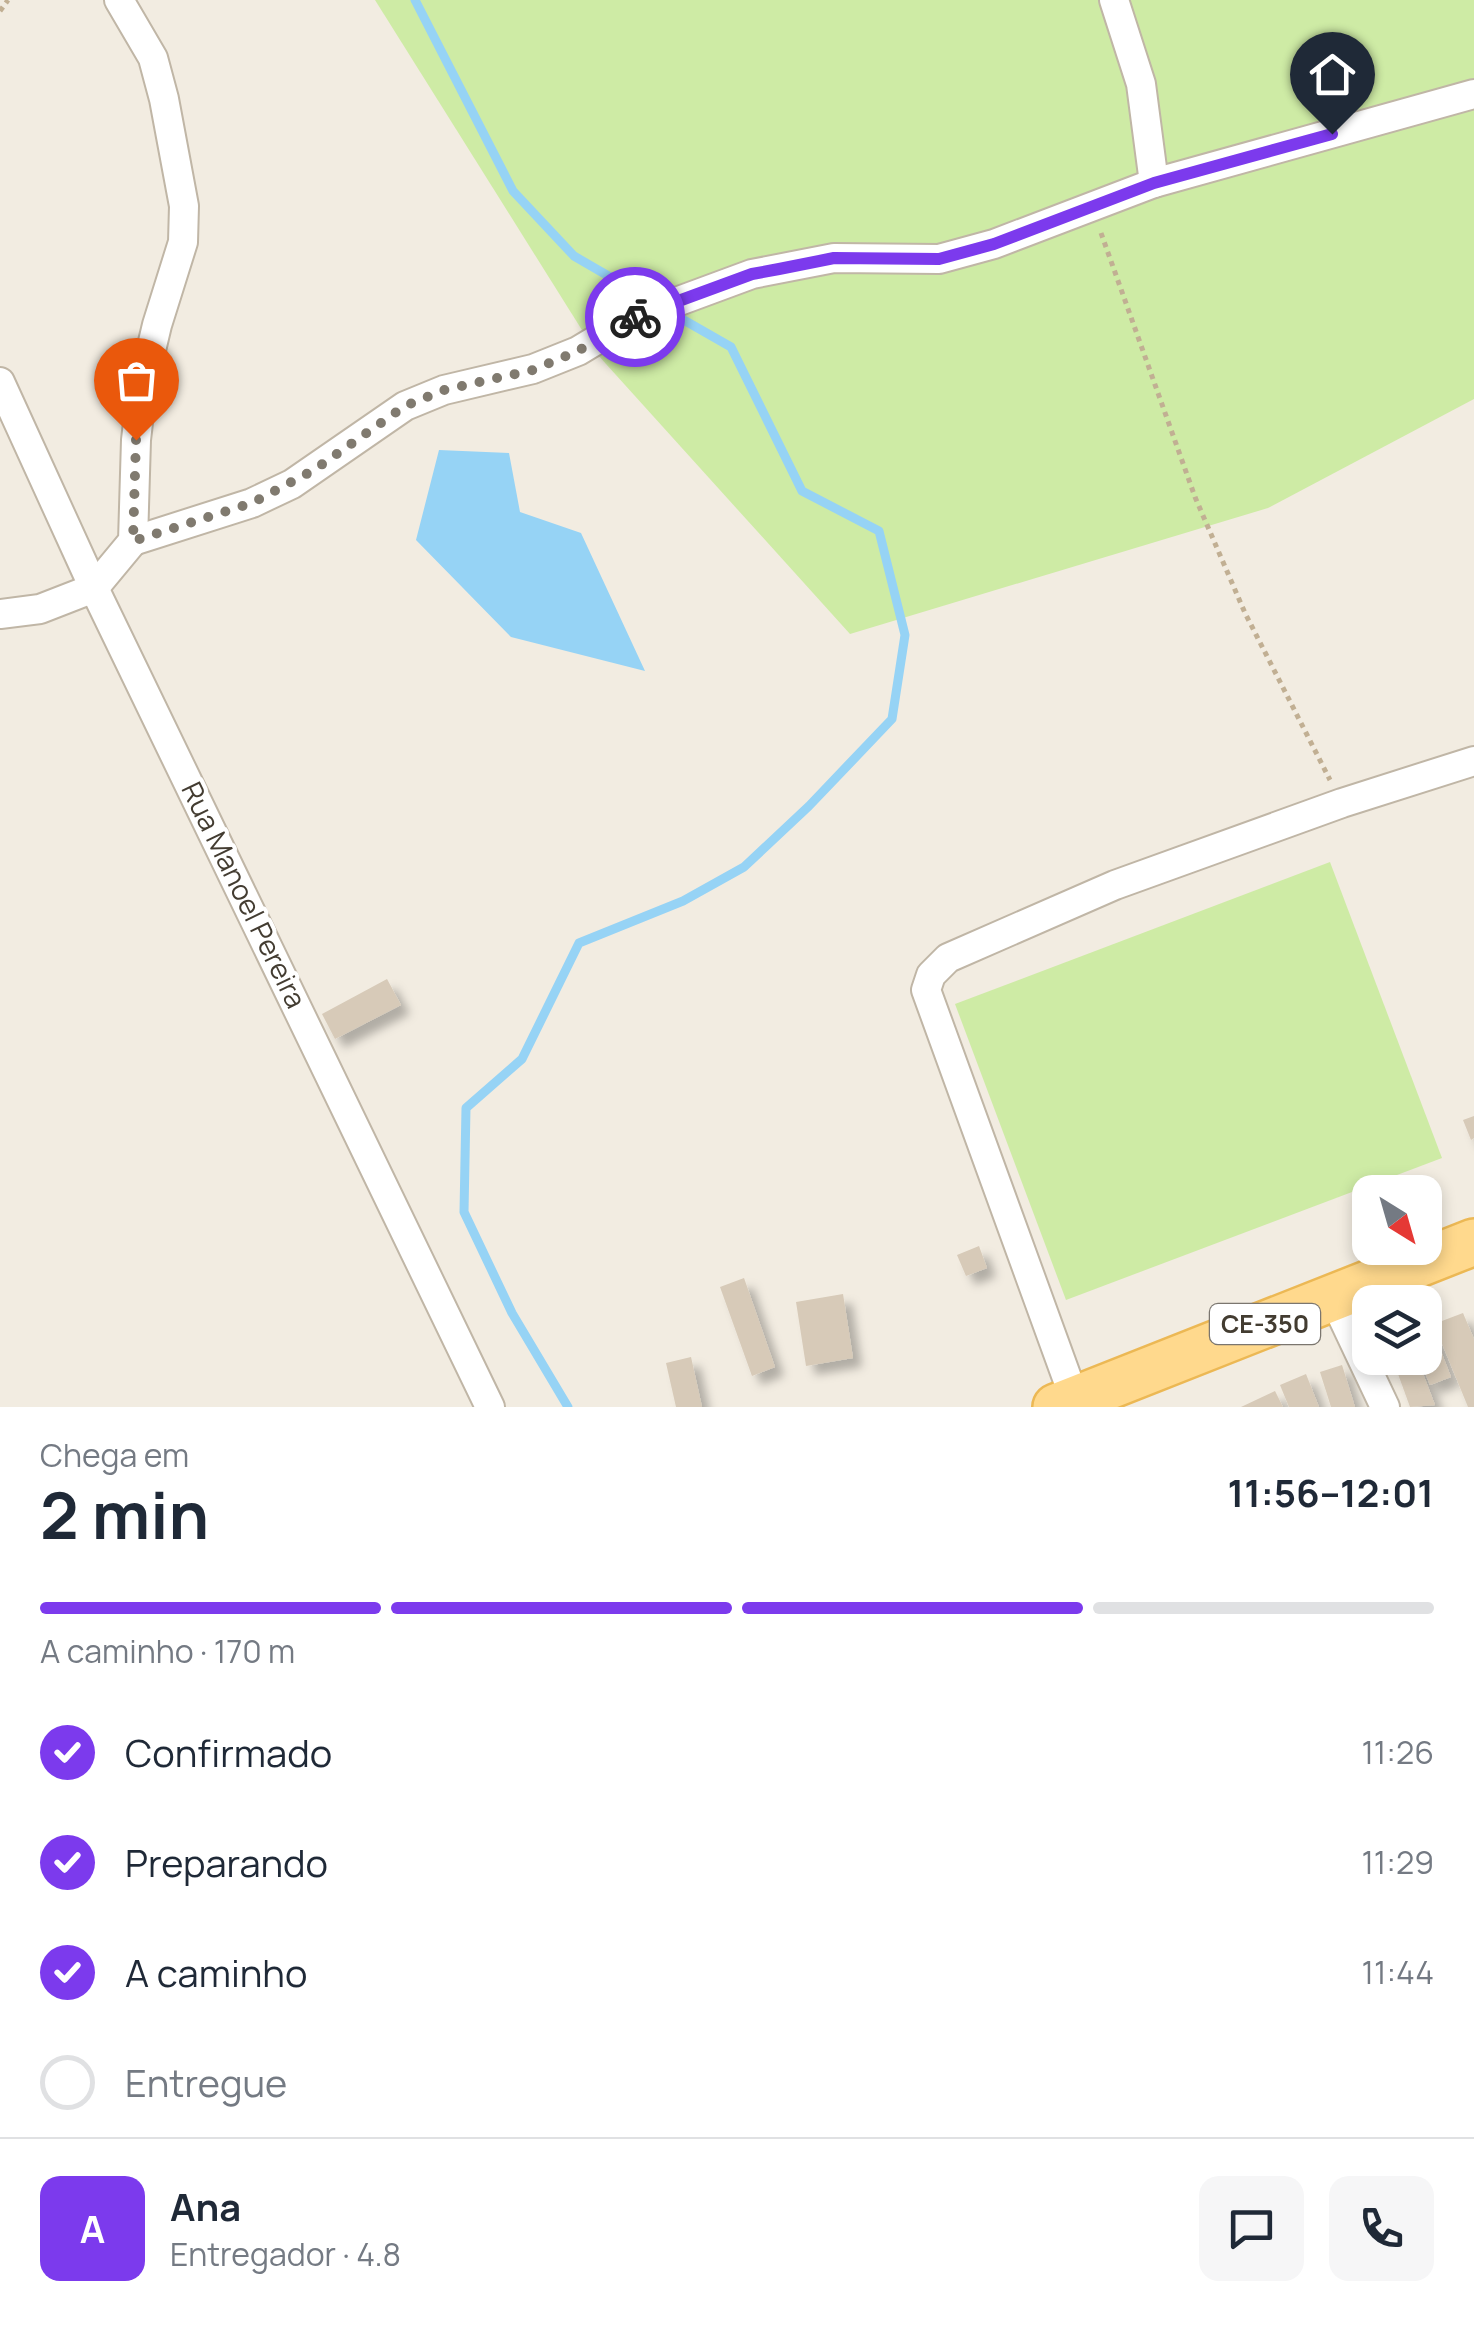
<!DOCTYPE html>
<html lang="pt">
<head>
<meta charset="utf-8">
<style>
	:root { --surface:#fff; --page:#f6f6f7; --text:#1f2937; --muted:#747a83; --line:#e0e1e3; --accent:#7c3aed }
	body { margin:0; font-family:Manrope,sans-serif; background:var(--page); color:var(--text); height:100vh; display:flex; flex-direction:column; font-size:38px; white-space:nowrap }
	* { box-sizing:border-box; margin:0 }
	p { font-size:32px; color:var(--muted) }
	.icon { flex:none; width:55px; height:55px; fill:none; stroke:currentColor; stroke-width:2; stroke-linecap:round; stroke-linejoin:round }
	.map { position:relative; height:1407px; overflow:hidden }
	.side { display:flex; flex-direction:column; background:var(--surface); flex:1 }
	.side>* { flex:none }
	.needle { width:65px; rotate:143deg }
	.controls { position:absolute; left:1352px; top:1175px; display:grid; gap:20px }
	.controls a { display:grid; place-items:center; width:90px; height:90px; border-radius:20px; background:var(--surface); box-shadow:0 5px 15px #0003; font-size:50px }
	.pin { position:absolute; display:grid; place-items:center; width:85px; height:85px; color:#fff; margin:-102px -42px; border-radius:50% 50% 50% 0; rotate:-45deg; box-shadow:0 0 10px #0007 }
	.pin .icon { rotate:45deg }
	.courier { position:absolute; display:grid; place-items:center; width:100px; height:100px; margin:-50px; border:8px solid #7c3aed; border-radius:50%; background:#fff; color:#222; box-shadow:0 2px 12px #0007 }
	.overview em { font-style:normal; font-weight:700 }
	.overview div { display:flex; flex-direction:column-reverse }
	.overview { display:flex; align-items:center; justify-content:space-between; height:170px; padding:0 40px }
	h1 { font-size:65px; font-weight:700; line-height:75px }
	.bar { display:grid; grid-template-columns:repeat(4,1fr); gap:15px 10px; align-content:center; height:120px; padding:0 40px }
	.bar i { height:12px; border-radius:8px; background:var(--line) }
	.bar .current { background:var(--accent) }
	.bar p { grid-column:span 4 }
	.line { display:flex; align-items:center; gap:25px; padding:0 40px; border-top:2px solid var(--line) }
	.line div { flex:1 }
	.round { display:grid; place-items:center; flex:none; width:105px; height:105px; border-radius:20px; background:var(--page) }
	ol { padding:0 40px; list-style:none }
	li { display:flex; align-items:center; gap:30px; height:110px }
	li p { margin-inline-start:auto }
	li .icon { padding:10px; border-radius:50%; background:var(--accent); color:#fff; stroke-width:4 }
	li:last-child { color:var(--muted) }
	li i { width:55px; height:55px; border:5px solid var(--line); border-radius:50% }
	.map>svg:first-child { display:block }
	.green { fill:#ceeba5 }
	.water { fill:#96d3f5 }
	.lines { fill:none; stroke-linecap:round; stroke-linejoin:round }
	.stream { stroke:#96d3f5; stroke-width:9 }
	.building { fill:#d7cab8; filter:url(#shadow) }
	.minor-casing { stroke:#c0b6a6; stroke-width:32 }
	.primary-casing { stroke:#ecb854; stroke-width:50 }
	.path { stroke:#c1af93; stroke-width:5; stroke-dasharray:5 5; stroke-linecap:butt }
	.minor { stroke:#fff; stroke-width:28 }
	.primary { stroke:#ffd98d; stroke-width:45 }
	.done { stroke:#807a6f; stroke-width:10; stroke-dasharray:0 18 }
	.route { stroke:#7c3aed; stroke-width:12 }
	.labels { text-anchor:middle; stroke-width:8; stroke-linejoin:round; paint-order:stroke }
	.shield { fill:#fff; stroke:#7b766f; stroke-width:2.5 }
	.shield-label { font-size:25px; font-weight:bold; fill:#433c31 }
	.street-label { font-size:28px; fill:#433c31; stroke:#fff }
</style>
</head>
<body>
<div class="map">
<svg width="1474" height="1407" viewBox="0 0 1474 1407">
	<defs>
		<filter id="shadow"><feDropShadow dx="9" dy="9" stdDeviation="5" flood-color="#0004"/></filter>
	</defs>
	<rect width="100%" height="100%" fill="#f2ece1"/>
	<g class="green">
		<polygon points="375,0 1474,0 1474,399 1268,508 850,634 597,354"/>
		<polygon points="1330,862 1442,1158 1066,1300 955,1004"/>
	</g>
	<polygon class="water" points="439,450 509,453 520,512 581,533 645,671 511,637 416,540"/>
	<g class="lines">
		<g class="stream">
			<polyline points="415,0 513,191 574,256 655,303"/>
			<polyline points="568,1407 512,1313 464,1212 466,1108 522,1059 579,943 683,901 744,867 809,806 892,719 905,635 879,531 802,491 731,347 668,311"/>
		</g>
	</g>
	<g class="building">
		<polygon points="387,979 401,1005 335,1039 322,1014"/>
		<polygon points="1474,1116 1474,1138 1471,1140 1463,1120"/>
		<polygon points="979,1246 987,1268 966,1276 957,1255"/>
		<polygon points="744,1278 775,1367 752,1376 720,1287"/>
		<polygon points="843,1294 853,1358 806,1366 796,1302"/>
		<polygon points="1463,1313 1474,1339 1474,1407 1468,1407 1434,1324"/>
		<polygon points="1434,1333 1451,1377 1430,1385 1419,1358 1425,1358 1425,1336"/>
		<polygon points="691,1357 702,1407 676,1407 666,1363"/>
		<polygon points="1410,1358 1417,1358 1435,1405 1410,1407 1394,1363"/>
		<polygon points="1342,1365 1355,1407 1331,1407 1320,1372"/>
		<polygon points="1306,1374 1319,1407 1289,1407 1280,1385"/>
		<polygon points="1275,1391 1283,1407 1241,1407"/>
	</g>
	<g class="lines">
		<g class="minor-casing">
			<g id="minor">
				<polyline points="1114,0 1141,84 1154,183"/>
				<polyline points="0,382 94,588 490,1407"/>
				<polyline points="133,541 252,503 292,484 405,406 444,390 533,369 578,351 633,318 752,274 834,258 939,259 994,244 1154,183 1474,94"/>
				<polyline points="0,614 40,609 94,588 133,541 136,440 142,388 157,325 183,242 184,206 164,99 153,58 119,0"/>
				<polyline points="1333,1297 1385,1407"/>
				<polyline points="1075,1400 926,990 931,975 948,958 1115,885 1342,803 1474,761"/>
			</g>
		</g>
		<g class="primary-casing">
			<polyline id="primary" points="1056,1407 1474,1242"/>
		</g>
		<g class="path">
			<polyline points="0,11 8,0"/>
			<polyline points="1101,233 1195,497 1245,613 1330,780"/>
		</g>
		<use href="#minor" class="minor"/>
		<use href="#primary" class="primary"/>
	</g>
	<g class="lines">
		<polyline class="done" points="136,440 133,541 252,503 314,470 405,406 444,390 533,370 578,351 635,317"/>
		<polyline class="route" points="635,317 752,274 779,269 834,258 939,259 994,244 1154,183 1332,134"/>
	</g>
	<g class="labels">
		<rect class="shield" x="1210" y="1304" width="110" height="40" rx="8"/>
		<g class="shield-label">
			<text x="1265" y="1333">CE-350</text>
		</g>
		<g class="street-label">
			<text transform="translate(244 895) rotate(64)" y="10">Rua Manoel Pereira</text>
		</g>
	</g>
</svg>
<div class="controls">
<a><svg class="needle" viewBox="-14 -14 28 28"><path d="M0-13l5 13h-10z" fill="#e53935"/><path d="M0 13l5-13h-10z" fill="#747a83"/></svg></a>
<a><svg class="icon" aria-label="layers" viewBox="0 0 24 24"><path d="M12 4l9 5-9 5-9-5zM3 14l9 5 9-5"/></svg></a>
</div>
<div class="pin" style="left:136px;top:440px;background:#ea580c"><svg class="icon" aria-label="bag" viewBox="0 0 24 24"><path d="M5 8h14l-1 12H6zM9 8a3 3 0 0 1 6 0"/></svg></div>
<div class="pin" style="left:1332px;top:134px;background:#1f2937"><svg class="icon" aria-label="home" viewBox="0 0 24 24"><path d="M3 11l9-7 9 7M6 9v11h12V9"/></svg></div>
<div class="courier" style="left:635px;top:317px"><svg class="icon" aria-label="bike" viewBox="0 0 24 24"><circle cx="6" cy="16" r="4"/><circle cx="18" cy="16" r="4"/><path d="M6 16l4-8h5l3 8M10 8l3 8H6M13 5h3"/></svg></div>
</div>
<section class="side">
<div class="overview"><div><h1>2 min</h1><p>Chega em</p></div><em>11:56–12:01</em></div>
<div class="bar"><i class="current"></i><i class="current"></i><i class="current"></i><i></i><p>A caminho · 170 m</p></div>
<ol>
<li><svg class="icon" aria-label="check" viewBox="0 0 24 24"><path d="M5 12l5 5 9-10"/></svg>Confirmado<p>11:26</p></li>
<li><svg class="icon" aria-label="check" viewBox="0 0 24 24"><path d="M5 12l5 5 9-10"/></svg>Preparando<p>11:29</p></li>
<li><svg class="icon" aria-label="check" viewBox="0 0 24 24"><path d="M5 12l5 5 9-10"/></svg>A caminho<p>11:44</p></li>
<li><i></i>Entregue</li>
</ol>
<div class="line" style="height:180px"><b class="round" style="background:var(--accent);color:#fff">A</b><div><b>Ana</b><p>Entregador · 4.8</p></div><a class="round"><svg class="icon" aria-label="chat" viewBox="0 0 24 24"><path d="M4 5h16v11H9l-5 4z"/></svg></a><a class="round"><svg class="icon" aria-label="phone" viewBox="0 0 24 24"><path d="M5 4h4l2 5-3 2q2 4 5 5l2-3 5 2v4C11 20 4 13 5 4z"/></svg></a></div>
</section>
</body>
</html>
